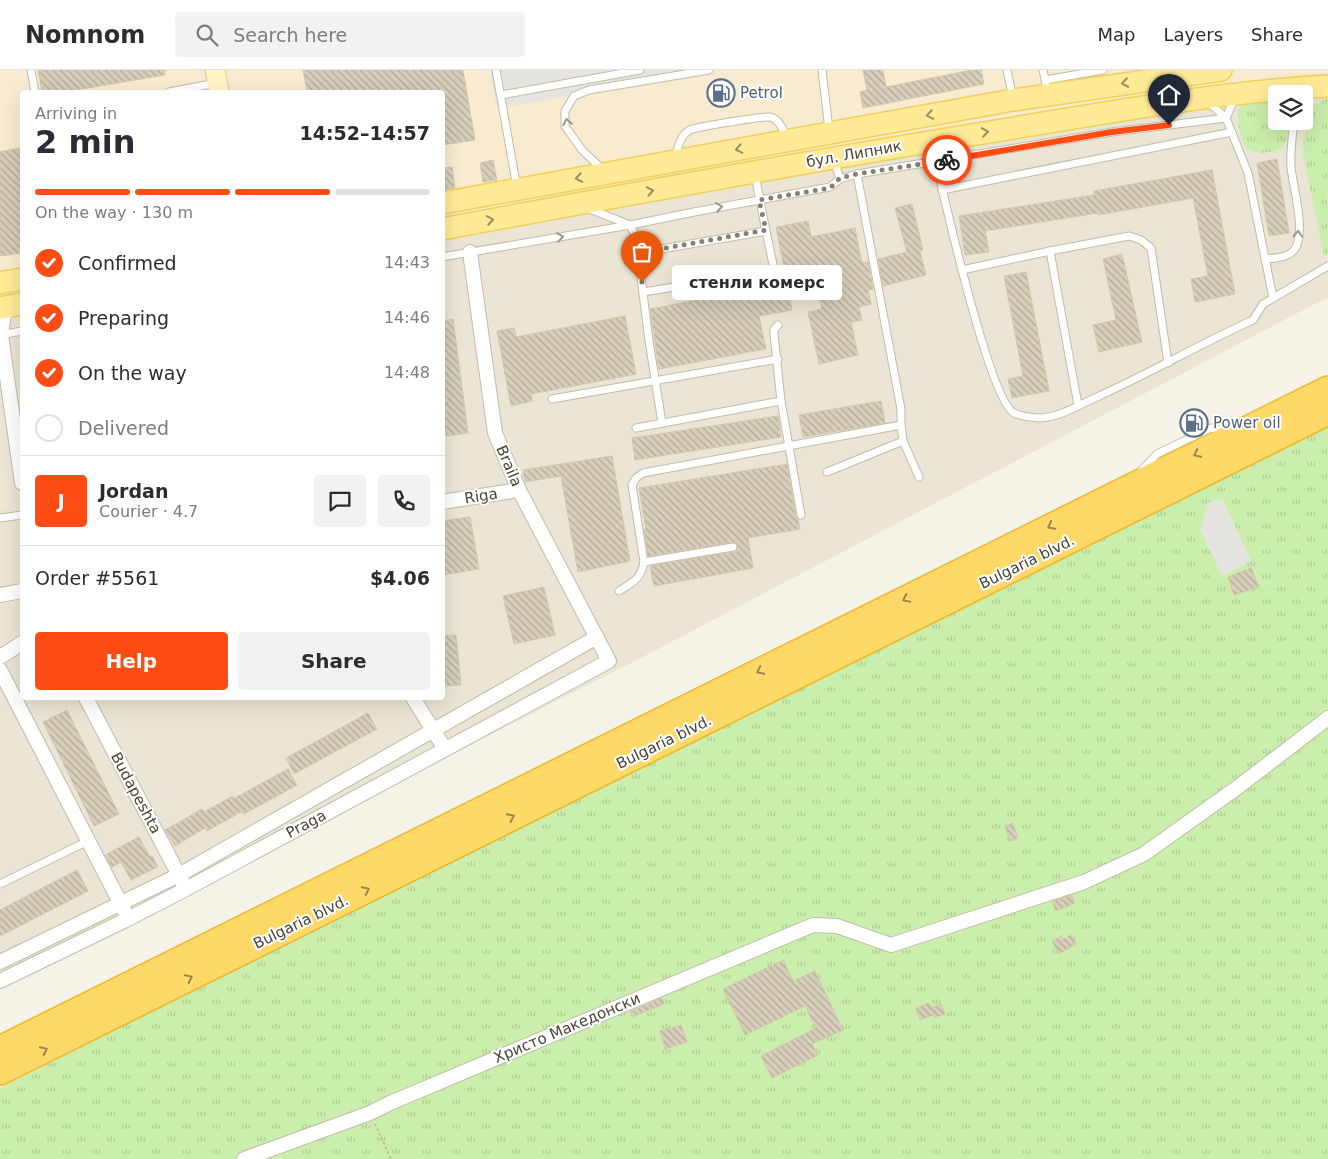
<!DOCTYPE html>
<html lang="en">
<head>
<meta charset="utf-8">
<style>
	:root { --surface:#fff; --page:#f2f2f3; --text:#2b2b33; --muted:#7c7c81; --line:#e1e1e2; --accent:#ff4b14 }
	body { margin:0; font-family:"DejaVu Sans",sans-serif; background:var(--page); color:var(--text); height:100vh; display:flex; flex-direction:column; font-size:19px; white-space:nowrap }
	* { box-sizing:border-box; margin:0 }
	p { font-size:16px; color:var(--muted) }
	.icon { flex:none; width:28px; height:28px; fill:none; stroke:currentColor; stroke-width:2; stroke-linecap:round; stroke-linejoin:round }
	.map { position:relative; flex:1; overflow:hidden }
	.panel { position:absolute; left:20px; top:20px; width:425px; height:610px; display:flex; flex-direction:column; background:var(--surface); border-radius:5px; box-shadow:0 5px 20px #0002 }
	.panel>* { flex:none }
	.fabs { position:absolute; left:1268px; top:15px; display:grid; gap:10px }
	.fabs a { display:grid; place-items:center; width:45px; height:45px; border-radius:5px; background:var(--surface); box-shadow:0 5px 20px #0002; font-size:25px }
	.pin { position:absolute; display:grid; place-items:center; width:42px; height:42px; color:#fff; margin:-51px -21px; border-radius:50% 50% 50% 0; rotate:-45deg; box-shadow:0 0 5px #0007 }
	.pin .icon { rotate:45deg }
	.courier { position:absolute; display:grid; place-items:center; width:50px; height:50px; margin:-25px; border:4px solid #ff4b14; border-radius:50%; background:#fff; color:#222; box-shadow:0 1px 6px #0007 }
	.bubble { position:absolute; height:35px; border-radius:5px; background:var(--surface); box-shadow:0 5px 20px #0002; font-size:16px; font-weight:800; line-height:35px; text-align:center }
	.summary em { font-style:normal; font-weight:800 }
	.summary div { display:flex; flex-direction:column-reverse }
	.summary { display:flex; align-items:center; justify-content:space-between; height:85px; padding:0 15px }
	h1 { font-size:32px; font-weight:800; line-height:38px }
	.bar { display:grid; grid-template-columns:repeat(4,1fr); gap:8px 5px; align-content:center; height:60px; padding:0 15px }
	.bar i { height:6px; border-radius:4px; background:var(--line) }
	.bar .selected { background:var(--accent) }
	.bar p { grid-column:span 4 }
	.line { display:flex; align-items:center; gap:12px; padding:0 15px; border-top:1px solid var(--line) }
	.line div { flex:1 }
	.round { display:grid; place-items:center; flex:none; width:52px; height:52px; border-radius:5px; background:var(--page) }
	ol { padding:0 15px; list-style:none }
	li { display:flex; align-items:center; gap:15px; height:55px }
	li p { margin-inline-start:auto }
	li .icon { padding:5px; border-radius:50%; background:var(--accent); color:#fff; stroke-width:4 }
	li:last-child { color:var(--muted) }
	li i { width:28px; height:28px; border:2px solid var(--line); border-radius:50% }
	.action { display:flex; gap:10px; margin-top:auto; padding:10px 15px }
	.action a { flex:1; height:58px; border-radius:5px; background:var(--accent); color:#fff; font-size:20px; font-weight:800; line-height:58px; text-align:center }
	.action a+a { background:var(--page); color:var(--text) }
	header { display:flex; align-items:center; gap:30px; box-sizing:border-box; height:70px; padding:0 25px; background:var(--surface); border-bottom:1px solid var(--line) }
	header strong { font-size:24px }
	nav { display:flex; gap:28px; margin-inline-start:auto; font-size:18px }
	.search { width:350px; height:45px; background:var(--page); display:flex; align-items:center; gap:12px; box-sizing:border-box; padding:0 18px; border-radius:5px; color:var(--muted); font-size:19px }
	.map>svg:first-child { display:block }
	.residential { fill:#eae5d4; fill-rule:evenodd }
	.commercial { fill:#f9ebd0 }
	.education { fill:#f0e9cf }
	.grass { fill:url(#grass-tufts) }
	.parking { fill:#e6e4df }
	.building { fill:url(#building-back-hatch); stroke:#d3c8ad }
	.lines { fill:none; stroke-linecap:round; stroke-linejoin:round }
	.lane-casing { stroke:#c2bba8; stroke-width:9 }
	.street-casing { stroke:#c2bba8; stroke-width:16 }
	.secondary-casing { stroke:#d9cd91; stroke-width:21 }
	.primary-casing { stroke:#f0d059; stroke-width:24 }
	.highway-casing { stroke:#eeb628; stroke-width:28 }
	.path { stroke:#c5b998; stroke-width:2; stroke-dasharray:2.5 2.5; stroke-linecap:butt }
	.lane { stroke:#fff; stroke-width:7 }
	.street { stroke:#fff; stroke-width:14 }
	.secondary { stroke:#fff6c7; stroke-width:19 }
	.primary { stroke:#ffea96; stroke-width:21 }
	.highway { stroke:#ffd968; stroke-width:25 }
	.oneway { stroke:#9b8e61 }
	.oneway2 { stroke:#9b9890 }
	.oneway3 { stroke:#9b864c }
	.done { stroke:#858073; stroke-width:5; stroke-dasharray:0 9 }
	.route { stroke:#ff4b14; stroke-width:6 }
	.labels { text-anchor:middle; stroke-width:4; stroke-linejoin:round; paint-order:stroke }
	.service-label { font-size:15px; fill:#4e5e75; stroke:#fff; text-anchor:start }
	.street-label { font-size:15px; fill:#494335; stroke:#fff }
</style>
</head>
<body>
<header>
<strong>Nomnom</strong>
<div class="search"><svg class="icon" aria-label="search" viewBox="0 0 24 24"><circle cx="10" cy="10" r="6"/><path d="M15 15l6 6"/></svg>Search here</div>
<nav><a>Map</a><a>Layers</a><a>Share</a></nav>
</header>
<div class="map">
<svg width="1328" height="1089" viewBox="0 0 1328 1089">
	<defs>
		<pattern id="grass-tufts" width="24" height="20" patternUnits="userSpaceOnUse" patternTransform="scale(1.25)"><rect width="24" height="20" fill="#caeeab"/><path d="M3 7l-1-3M5 7V3M7 7l1-3M15 17l-1-3M17 17v-4M19 17l1-3" fill="none" stroke="#afcd94"/></pattern>
		<pattern id="building-back-hatch" width="6" height="6" patternUnits="userSpaceOnUse" patternTransform="scale(1.25)"><rect width="6" height="6" fill="#d8cfbb"/><path d="M-1 5l2 2M0 0l6 6M5-1l2 2" fill="none" stroke="#b1aa99"/></pattern>
	</defs>
	<rect width="100%" height="100%" fill="#f5f2e7"/>
	<path class="residential" d="M 1328,2 L 1328,227 L 635,591 L 0,913 L 0,225 L 22,221 L 22,628 L 442,628 L 443,145 L 643,114 L 796,82 ZM 1276,24 L 1304,24 L 1304,51 L 1276,51 Z"/>
	<polygon class="commercial" points="0,0 1328,0 1328,2 796,82 643,114 443,145 442,22 22,22 22,221 0,225"/>
	<polygon class="education" points="0,386 8,436 0,438"/>
	<g class="grass">
		<path d="M 1276,25 L 1276,51 L 1288,51 C 1287,57 1288,65 1286,71 C 1282,84 1253,87 1245,76 C 1239,67 1239,52 1237,41 C 1247,30 1262,28 1276,25 Z"/>
		<polygon points="1325,29 1328,29 1328,127 1325,126 1328,134 1328,184 1324,186 1302,79 1310,38"/>
		<polygon points="1328,348 1328,1089 0,1089 0,1018"/>
	</g>
	<g class="parking">
		<polygon points="490,0 708,0 497,39"/>
		<polygon points="1222,428 1251,491 1222,506 1200,460 1208,433"/>
	</g>
	<g class="building">
		<polygon points="38,0 165,0 165,5 64,22 42,22"/>
		<polygon points="303,0 463,0 475,70 442,75 442,22 307,22"/>
		<polygon points="863,0 883,0 886,17 972,0 981,0 984,14 863,38 860,22 867,20"/>
		<polygon points="19,78 22,98 22,183 0,186 0,82"/>
		<polygon points="1277,89 1289,163 1269,166 1257,93"/>
		<polygon points="493,90 497,110 483,112 480,93"/>
		<polygon points="452,97 455,118 442,120 442,98"/>
		<polygon points="1212,100 1235,224 1195,232 1191,209 1208,206 1193,128 1098,145 1098,143 985,161 989,182 965,185 959,146 1094,125 1094,121"/>
		<polygon points="912,134 923,180 920,181 926,205 883,216 878,189 907,182 895,138"/>
		<polygon points="808,151 811,167 855,158 862,193 868,192 873,219 868,220 871,234 859,237 862,250 851,252 858,285 819,294 808,242 822,239 818,221 789,226 792,240 759,246 766,279 659,299 650,239 787,213 776,157"/>
		<polygon points="1122,184 1142,272 1099,282 1093,255 1116,250 1103,189"/>
		<polygon points="1026,202 1049,321 1012,328 1008,309 1023,306 1004,206"/>
		<polygon points="625,246 636,304 531,324 532,331 511,336 497,261 514,258 516,267"/>
		<polygon points="453,249 468,363 446,366 442,341 442,251"/>
		<polygon points="881,331 885,353 803,367 799,345"/>
		<polygon points="778,346 781,367 635,390 632,368"/>
		<polygon points="612,386 630,491 578,502 561,406 525,412 523,400"/>
		<polygon points="787,394 796,446 798,449 800,459 748,468 753,498 654,516 650,496 734,482 737,481 738,477 737,473 732,472 648,486 644,459 646,459 639,418"/>
		<polygon points="470,447 479,499 442,505 442,451"/>
		<polygon points="1251,498 1259,517 1234,525 1228,507"/>
		<polygon points="544,517 555,565 514,574 503,526"/>
		<polygon points="456,565 461,615 442,616 442,566"/>
		<polygon points="67,640 119,744 94,756 43,652"/>
		<polygon points="368,643 377,659 294,704 286,688"/>
		<polygon points="288,699 297,715 244,744 241,742 207,761 205,758 175,776 165,760 202,739 204,742 233,726 233,729"/>
		<polygon points="1013,753 1018,768 1010,771 1005,756"/>
		<polygon points="139,767 150,787 152,786 158,797 131,810 121,792 112,797 105,785"/>
		<polygon points="77,800 88,821 0,866 0,840"/>
		<polygon points="1071,825 1075,833 1056,841 1052,832"/>
		<polygon points="1071,865 1076,874 1059,884 1052,871 1061,866 1063,869"/>
		<polygon points="783,890 793,911 815,901 843,960 812,974 818,985 772,1008 761,986 816,958 805,936 745,965 723,919"/>
		<polygon points="661,928 664,934 632,947 630,942"/>
		<polygon points="929,933 931,938 941,934 945,944 934,948 933,945 920,950 916,938"/>
		<polygon points="681,955 687,972 665,979 660,961"/>
	</g>
	<g class="lines">
		<g class="lane-casing">
			<g id="lane">
				<polyline points="31,0 35,22"/>
				<polyline points="496,0 517,118"/>
				<polyline points="822,0 829,60"/>
				<polyline points="1007,0 1013,29"/>
				<polyline points="1043,0 1046,14"/>
				<polyline points="1045,10 1103,0"/>
				<polyline points="169,22 217,13"/>
				<polyline points="501,25 640,0"/>
				<polyline points="1208,32 1226,48 1235,27"/>
				<path d="M 675,87 C 678,78 680,65 690,60 C 696,57 763,46 770,47 C 779,49 783,59 786,67"/>
				<polyline points="834,90 840,109"/>
				<path d="M 936,92 C 944,127 990,331 1014,343 C 1020,346 1033,348 1040,348 C 1060,347 1079,335 1097,327 C 1150,303 1200,274 1253,250 L 1263,234 L 1328,196"/>
				<polyline points="602,99 582,80 565,56 565,41 574,26 589,20 709,0"/>
				<polyline points="755,105 766,161"/>
				<polyline points="942,120 1232,62"/>
				<polyline points="587,138 630,155 644,182"/>
				<polyline points="1050,181 1078,335"/>
				<polyline points="442,187 630,155 694,142 830,117 840,109 857,104 1112,62 1226,48 1248,103 1273,228"/>
				<path d="M 1265,189 C 1274,188 1288,188 1294,180 C 1307,165 1293,117 1291,97 C 1290,82 1292,67 1294,51"/>
				<polyline points="962,200 1050,181 1129,166 1141,170 1151,178 1168,293"/>
				<polyline points="643,222 744,206"/>
				<polyline points="778,255 774,260 774,264 781,331 801,445"/>
				<polyline points="0,265 22,261"/>
				<polyline points="552,329 778,289"/>
				<polyline points="662,353 649,271 639,191 641,186 644,182 766,161 774,199"/>
				<polyline points="901,355 903,371 919,407"/>
				<polyline points="636,358 781,331"/>
				<polyline points="1142,400 1157,384 1211,358 1228,360"/>
				<polyline points="827,402 903,371"/>
				<polyline points="0,448 22,445"/>
				<polyline points="644,492 733,477"/>
				<path d="M 619,521 C 633,512 641,509 644,492 L 632,415 L 636,408 L 643,403 L 901,355 L 901,339 L 857,104"/>
				<polyline points="0,814 88,771"/>
			</g>
		</g>
		<g class="street-casing">
			<g id="street">
				<polyline points="5,237 1,265 22,413"/>
				<polyline points="442,432 519,420"/>
				<polyline points="0,525 22,521"/>
				<polyline points="0,587 22,573"/>
				<polyline points="0,600 125,842"/>
				<polyline points="86,628 183,813"/>
				<polyline points="413,628 445,679"/>
				<polyline points="0,892 179,805 597,567"/>
				<polyline points="0,911 128,849 186,819 609,591 519,420 495,363 470,182"/>
				<polyline points="244,1089 370,1043 390,1033 813,855 837,856 891,875 1084,812 1144,784 1238,717 1328,648"/>
			</g>
		</g>
		<g class="secondary-casing">
			<polyline id="secondary" points="215,0 219,22"/>
		</g>
		<g class="primary-casing">
			<g id="primary">
				<polyline points="442,133 1013,30 1221,0"/>
				<path d="M 442,159 C 629,124 815,90 1002,60 C 1110,42 1219,22 1328,16"/>
				<polyline points="0,213 22,209"/>
				<polyline points="0,238 22,234"/>
			</g>
		</g>
		<g class="highway-casing">
			<g id="highway">
				<polyline points="0,979 1328,319"/>
				<polyline points="0,1002 1328,342"/>
			</g>
		</g>
		<polyline class="path" points="375,1054 391,1089"/>
		<use href="#lane" class="lane"/>
		<use href="#street" class="street"/>
		<use href="#secondary" class="secondary"/>
		<use href="#primary" class="primary"/>
		<use href="#highway" class="highway"/>
	</g>
	<defs><path id="oneway-chevron" d="M-2-3.5L2.5 0L-2 3.5" fill="none" stroke-width="1.6" stroke-linecap="round" stroke-linejoin="round" transform="scale(1.25)"/></defs>
	<g class="oneway">
		<use href="#oneway-chevron" transform="translate(1125 13) rotate(172)"/>
		<use href="#oneway-chevron" transform="translate(930 45) rotate(170)"/>
		<use href="#oneway-chevron" transform="translate(985 62) rotate(-9)"/>
		<use href="#oneway-chevron" transform="translate(739 79) rotate(169)"/>
		<use href="#oneway-chevron" transform="translate(579 108) rotate(170)"/>
		<use href="#oneway-chevron" transform="translate(650 121) rotate(-10)"/>
		<use href="#oneway-chevron" transform="translate(490 150) rotate(-10)"/>
	</g>
	<g class="oneway2">
		<use href="#oneway-chevron" transform="translate(567 52) rotate(-100)"/>
		<use href="#oneway-chevron" transform="translate(719 137) rotate(-10)"/>
		<use href="#oneway-chevron" transform="translate(1298 164) rotate(-87)"/>
		<use href="#oneway-chevron" transform="translate(560 167) rotate(-10)"/>
	</g>
	<g class="oneway3">
		<use href="#oneway-chevron" transform="translate(1197 384) rotate(154)"/>
		<use href="#oneway-chevron" transform="translate(1051 456) rotate(153)"/>
		<use href="#oneway-chevron" transform="translate(906 529) rotate(154)"/>
		<use href="#oneway-chevron" transform="translate(760 601) rotate(154)"/>
		<use href="#oneway-chevron" transform="translate(511 747) rotate(-26)"/>
		<use href="#oneway-chevron" transform="translate(366 820) rotate(-26)"/>
		<use href="#oneway-chevron" transform="translate(189 908) rotate(-26)"/>
		<use href="#oneway-chevron" transform="translate(44 980) rotate(-26)"/>
	</g>
	<g class="lines">
		<path class="done" d="M 642,212 C 641,202 636,191 644,182 L 766,160 L 759,130 L 830,118 L 840,108 L 857,104 L 947,90"/>
		<polyline class="route" points="947,90 1112,62 1169,55"/>
	</g>
	<defs>
		<g id="fuel-ring" transform="scale(1.4375)"><circle r="9.5" fill="#fff" stroke="#5c6f8a" stroke-width="1.5"/><path d="M-5.5-6h7V0h2V4h1.3V-2.5L3-4.5l.8-.8L6-3V5H2.5V1h-1V6h-7ZM-4.2-4.7v3.2H.2V-4.7Z" fill="#5c6f8a"/></g>
	</defs>
	<g fill-rule="evenodd">
		<use href="#fuel-ring" x="721" y="23"/>
		<use href="#fuel-ring" x="1194" y="353"/>
	</g>
	<g class="labels">
		<g class="service-label">
			<text x="740" y="28">Petrol</text>
			<text x="1213" y="358">Power oil</text>
		</g>
		<g class="street-label">
			<text transform="translate(854 84) rotate(-10)" y="5">бул. Липник</text>
			<text transform="translate(509 396) rotate(67)" y="5">Braila</text>
			<text transform="translate(481 426) rotate(-9)" y="5">Riga</text>
			<text transform="translate(1027 492) rotate(-26)" y="5">Bulgaria blvd.</text>
			<text transform="translate(664 672) rotate(-26)" y="5">Bulgaria blvd.</text>
			<text transform="translate(136 723) rotate(62)" y="5">Budapeshta</text>
			<text transform="translate(306 754) rotate(-28)" y="5">Praga</text>
			<text transform="translate(301 852) rotate(-26)" y="5">Bulgaria blvd.</text>
			<text transform="translate(567 958) rotate(-23)" y="5">Христо Македонски</text>
		</g>
	</g>
</svg>
<div class="fabs">
<a><svg class="icon" aria-label="layers" viewBox="0 0 24 24"><path d="M12 4l9 5-9 5-9-5zM3 14l9 5 9-5"/></svg></a>
</div>
<div class="pin" style="left:642px;top:212px;background:#ea580c"><svg class="icon" aria-label="bag" viewBox="0 0 24 24"><path d="M5 8h14l-1 12H6zM9 8a3 3 0 0 1 6 0"/></svg></div>
<div class="pin" style="left:1169px;top:55px;background:#1f2937"><svg class="icon" aria-label="home" viewBox="0 0 24 24"><path d="M3 11l9-7 9 7M6 9v11h12V9"/></svg></div>
<div class="courier" style="left:947px;top:90px"><svg class="icon" aria-label="bike" viewBox="0 0 24 24"><circle cx="6" cy="16" r="4"/><circle cx="18" cy="16" r="4"/><path d="M6 16l4-8h5l3 8M10 8l3 8H6M13 5h3"/></svg></div>
<div class="bubble" style="left:672px;top:195px;width:170px">стенли комерс</div>
<section class="panel">
<div class="summary"><div><h1>2 min</h1><p>Arriving in</p></div><em>14:52–14:57</em></div>
<div class="bar"><i class="selected"></i><i class="selected"></i><i class="selected"></i><i></i><p>On the way · 130 m</p></div>
<ol>
<li><svg class="icon" aria-label="check" viewBox="0 0 24 24"><path d="M5 12l5 5 9-10"/></svg>Confirmed<p>14:43</p></li>
<li><svg class="icon" aria-label="check" viewBox="0 0 24 24"><path d="M5 12l5 5 9-10"/></svg>Preparing<p>14:46</p></li>
<li><svg class="icon" aria-label="check" viewBox="0 0 24 24"><path d="M5 12l5 5 9-10"/></svg>On the way<p>14:48</p></li>
<li><i></i>Delivered</li>
</ol>
<div class="line" style="height:90px"><b class="round" style="background:var(--accent);color:#fff">J</b><div><b>Jordan</b><p>Courier · 4.7</p></div><a class="round"><svg class="icon" aria-label="chat" viewBox="0 0 24 24"><path d="M4 5h16v11H9l-5 4z"/></svg></a><a class="round"><svg class="icon" aria-label="phone" viewBox="0 0 24 24"><path d="M5 4h4l2 5-3 2q2 4 5 5l2-3 5 2v4C11 20 4 13 5 4z"/></svg></a></div>
<div class="line" style="height:65px"><div>Order #5561</div><b>$4.06</b></div>
<div class="action"><a>Help</a><a>Share</a></div>
</section>
</div>
</body>
</html>
